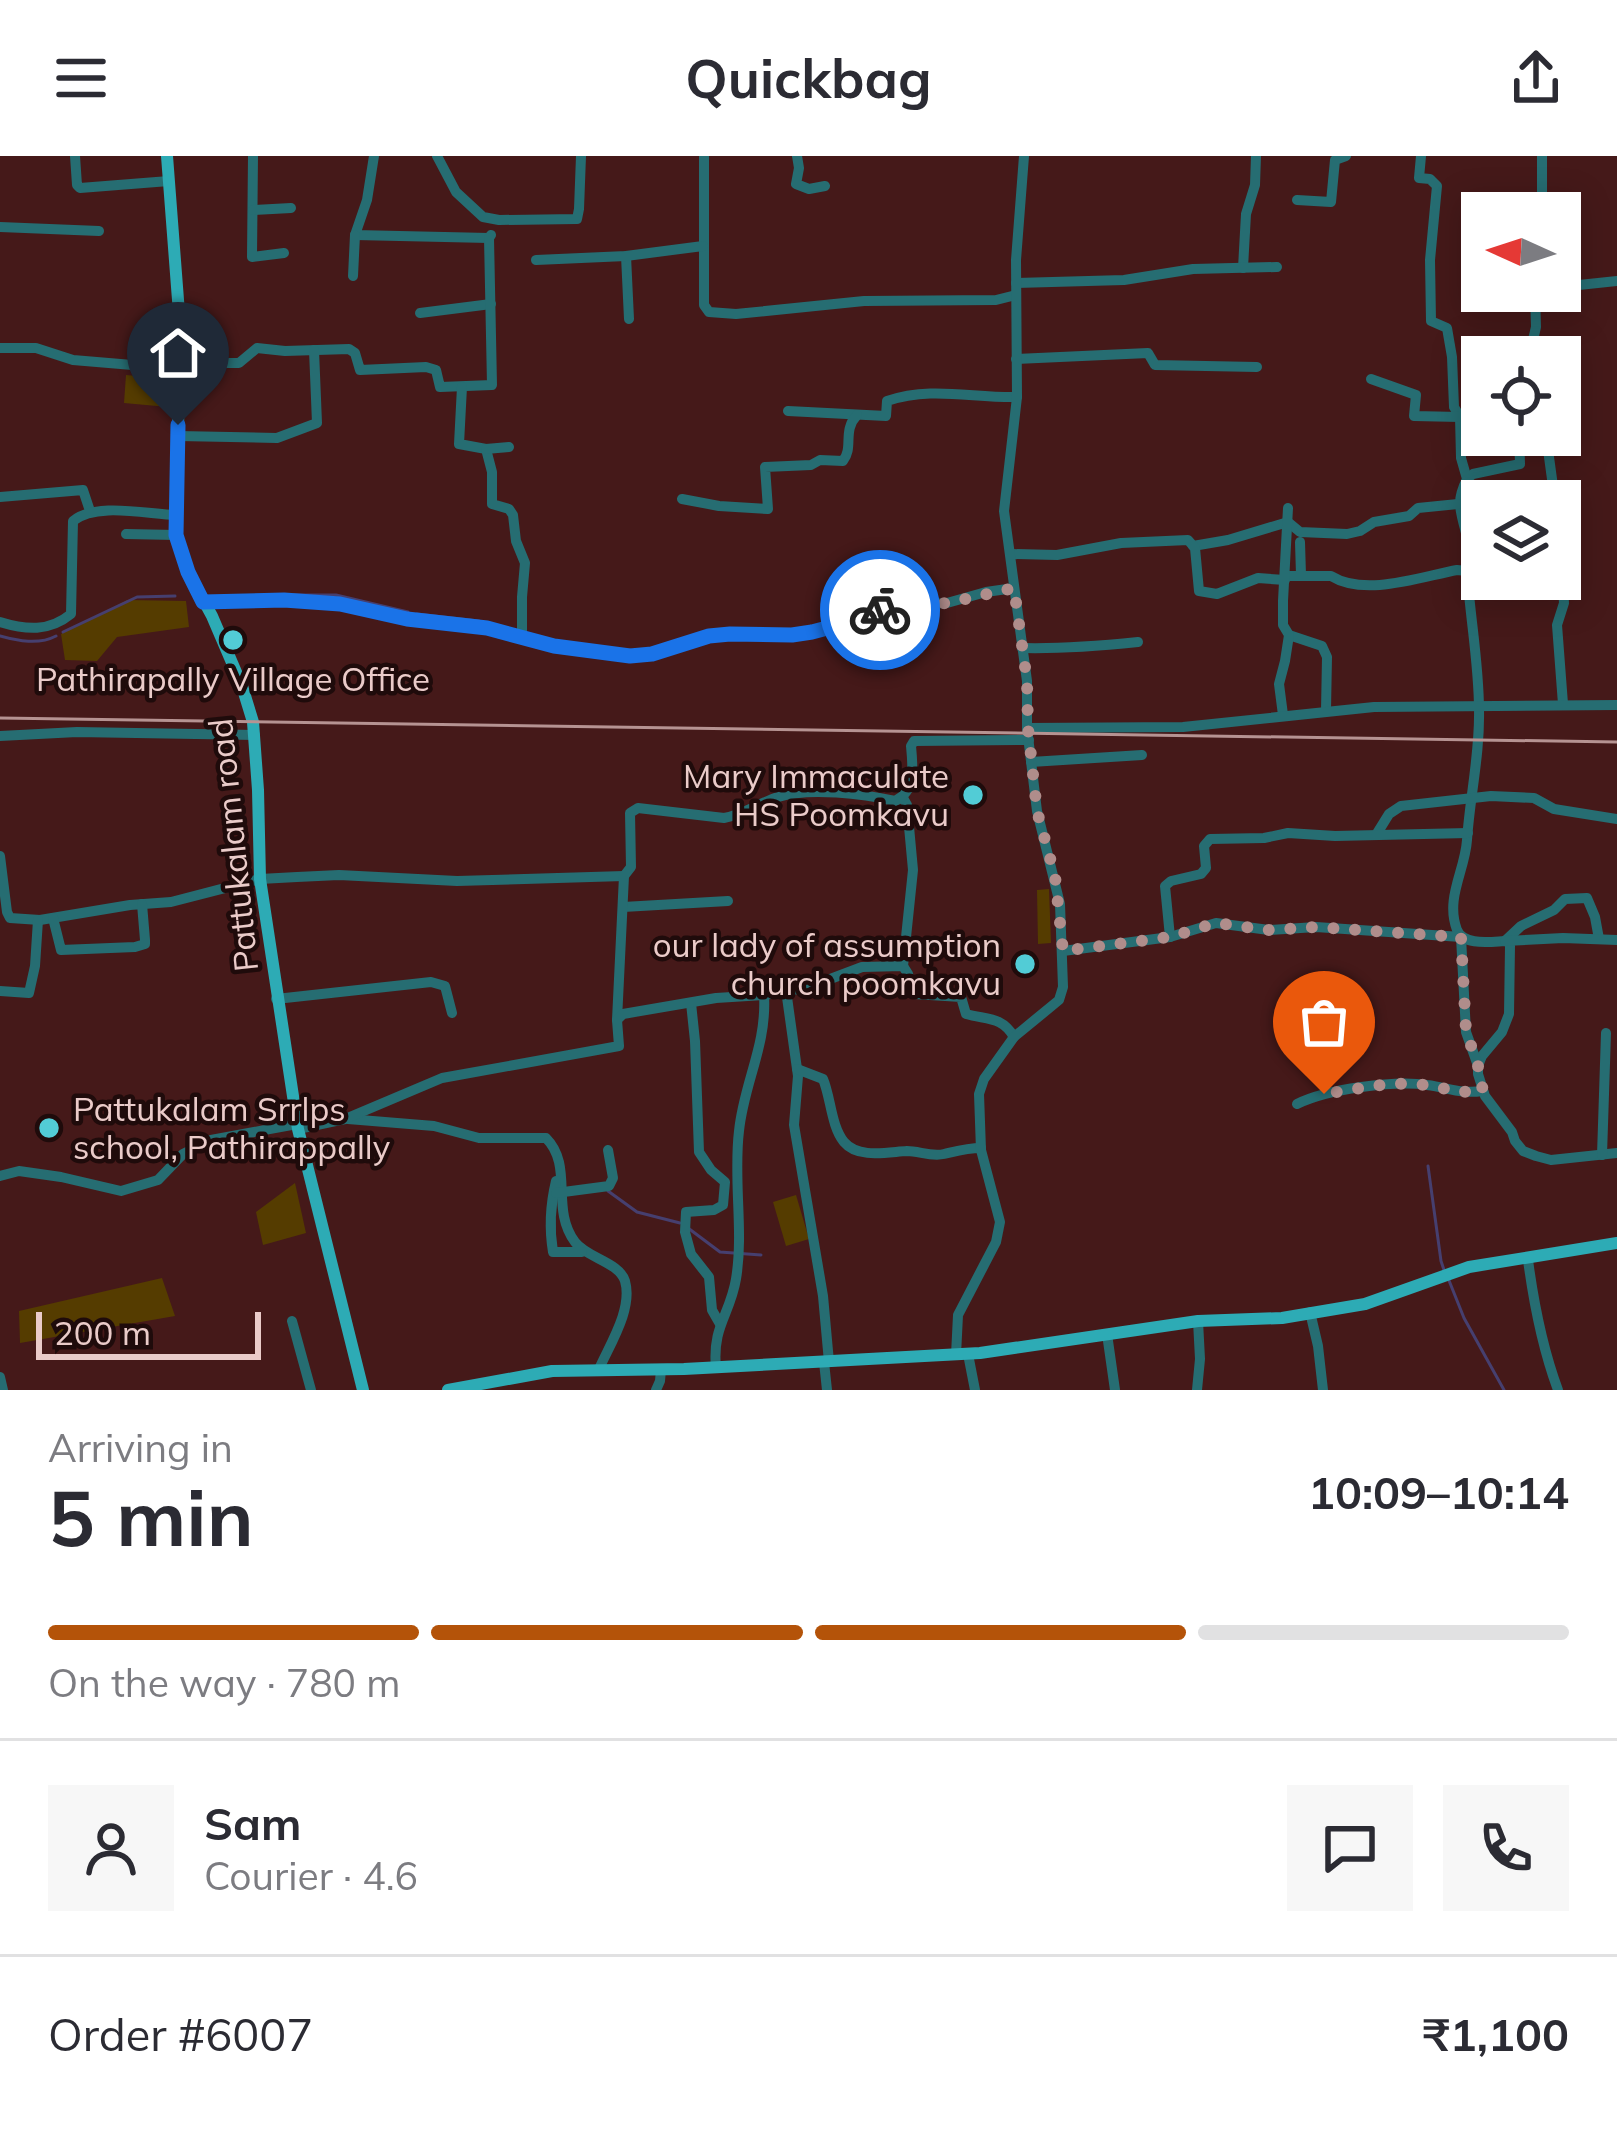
<!DOCTYPE html>
<html lang="en">
<head>
<meta charset="utf-8">
<style>
	:root { --surface:#fff; --page:#f7f7f7; --text:#2b2b33; --muted:#7c7c81; --line:#e1e1e2; --accent:#b45309 }
	body { margin:0; font-family:Mulish,sans-serif; background:var(--page); color:var(--text); height:100vh; display:flex; flex-direction:column; font-size:45px; white-space:nowrap }
	* { box-sizing:border-box; margin:0 }
	p { font-size:39px; color:var(--muted) }
	.icon { flex:none; width:66px; height:66px; fill:none; stroke:currentColor; stroke-width:2; stroke-linecap:round; stroke-linejoin:round }
	.map { position:relative; height:1234px; overflow:hidden }
	.details { display:flex; flex-direction:column; background:var(--surface); flex:1 }
	.details>* { flex:none }
	.needle { width:78px; rotate:273deg }
	.tools { position:absolute; left:1461px; top:36px; display:grid; gap:24px }
	.tools a { display:grid; place-items:center; width:120px; height:120px; border-radius:0px; background:var(--surface); box-shadow:0 6px 30px #0003; font-size:60px }
	.scale { position:absolute; left:36px; bottom:30px; width:225px; box-sizing:border-box; padding-left:12px; border:6px solid #eacbc9; border-top:0; font-size:33px; line-height:42px; white-space:nowrap; color:#eacbc9; -webkit-text-stroke:9px #1f0b0b; paint-order:stroke }
	.pin { position:absolute; display:grid; place-items:center; width:102px; height:102px; color:#fff; margin:-123px -51px; border-radius:50% 50% 50% 0; rotate:-45deg; box-shadow:0 0 12px #0007 }
	.pin .icon { rotate:45deg }
	.courier { position:absolute; display:grid; place-items:center; width:120px; height:120px; margin:-60px; border:9px solid #1a73e8; border-radius:50%; background:#fff; color:#222; box-shadow:0 3px 15px #0007 }
	.summary em { font-style:normal; font-weight:700 }
	.summary div { display:flex; flex-direction:column-reverse }
	.summary { display:flex; align-items:center; justify-content:space-between; height:204px; padding:0 48px }
	h1 { font-size:78px; font-weight:700; line-height:90px }
	.bar { display:grid; grid-template-columns:repeat(4,1fr); gap:18px 12px; align-content:center; height:144px; padding:0 48px }
	.bar i { height:15px; border-radius:9px; background:var(--line) }
	.bar .current { background:var(--accent) }
	.bar p { grid-column:span 4 }
	.line { display:flex; align-items:center; gap:30px; padding:0 48px; border-top:3px solid var(--line) }
	.line div { flex:1 }
	.round { display:grid; place-items:center; flex:none; width:126px; height:126px; border-radius:0px; background:var(--page) }
	header { display:flex; justify-content:space-between; align-items:center; height:156px; padding:0 48px; background:var(--surface); font-size:54px; font-weight:700 }
	.map>svg:first-child { display:block }
	.green { fill:#553c00 }
	.lines { fill:none; stroke-linecap:round; stroke-linejoin:round }
	.stream { stroke:#463f6f; stroke-width:3 }
	.minor { stroke:#266d72; stroke-width:10 }
	.major { stroke:#2dabb5; stroke-width:12 }
	.rail { stroke:#b69392; stroke-width:3 }
	.done { stroke:#b08d8b; stroke-width:12; stroke-dasharray:0 21.6 }
	.route { stroke:#1a73e8; stroke-width:15 }
	.poi-dot { fill:#52ccd6; stroke:#1f0b0b; stroke-width:4.5 }
	.labels { text-anchor:middle; stroke-width:9; stroke-linejoin:round; paint-order:stroke }
	.poi-label { font-size:33px; fill:#eacbc9; stroke:#1f0b0b; text-anchor:end }
	.street-label { font-size:33px; fill:#eacbc9; stroke:#1f0b0b }
</style>
</head>
<body>
<header><svg class="icon" aria-label="menu" viewBox="0 0 24 24"><path d="M4 6h16M4 12h16M4 18h16"/></svg>Quickbag<svg class="icon" aria-label="share" viewBox="0 0 24 24"><path d="M12 15V3M7 8l5-5 5 5M5 13v7h14v-7"/></svg></header>
<div class="map">
<svg width="1617" height="1234" viewBox="0 0 1617 1234">
	<rect width="100%" height="100%" fill="#451919"/>
	<g class="green">
		<polygon points="126,219 171,223 168,251 124,247"/>
		<polygon points="127,444 186,445 189,471 117,481 97,505 65,504 61,478"/>
		<polygon points="1049,733 1051,787 1038,788 1037,734"/>
		<polygon points="295,1027 306,1077 263,1089 256,1056"/>
		<polygon points="796,1039 809,1083 786,1090 773,1046"/>
		<polygon points="162,1122 175,1160 20,1187 19,1155"/>
	</g>
	<g class="lines">
		<g class="stream">
			<polyline points="293,439 336,439 408,456"/>
			<polyline points="417,458 479,465"/>
			<polyline points="63,476 137,441 175,440"/>
			<path d="M 0,480 C 18,485 39,489 56,480"/>
			<polyline points="1428,1010 1441,1105 1444,1114"/>
			<polyline points="608,1035 637,1056 680,1067"/>
			<polyline points="688,1072 720,1096 761,1099"/>
			<polyline points="1448,1122 1464,1162 1504,1234"/>
		</g>
		<g class="minor">
			<polyline points="75,0 77,29 80,32 169,25"/>
			<polyline points="253,0 252,101 284,97"/>
			<polyline points="374,0 367,44 355,79 489,82 491,79"/>
			<polyline points="437,0 456,36 483,61 499,64 577,63 579,53 581,0"/>
			<polyline points="704,0 704,149 709,156 736,158 864,145 996,144 1016,139"/>
			<polyline points="797,0 799,12 796,28 809,33 825,30"/>
			<path d="M 1421,0 L 1419,22 L 1430,23 L 1437,30 L 1430,104 L 1431,165 L 1447,172 L 1452,201 L 1454,251 L 1460,261 L 1461,302 L 1467,323 C 1457,343 1459,351 1465,373 C 1469,386 1467,401 1467,415"/>
			<polyline points="1542,0 1542,57"/>
			<polyline points="1488,41 1488,57"/>
			<polyline points="1297,44 1331,46 1335,4 1346,0"/>
			<polyline points="253,54 291,52"/>
			<polyline points="0,71 99,75"/>
			<polyline points="1477,79 1482,78"/>
			<polyline points="626,100 629,163"/>
			<polyline points="536,104 626,100 703,90"/>
			<polyline points="1243,112 1246,58 1255,29 1256,0"/>
			<polyline points="353,120 355,79"/>
			<polyline points="1016,127 1124,124 1193,113 1277,111"/>
			<polyline points="1560,131 1617,125"/>
			<polyline points="420,157 491,148"/>
			<polyline points="180,184 200,183 220,207 239,207 257,192 285,195 349,193 355,197 360,214 426,211 436,214 440,231 492,229 489,82"/>
			<polyline points="0,192 36,192 73,204 180,213"/>
			<polyline points="1529,201 1536,171 1535,135"/>
			<polyline points="1016,203 1148,197 1155,209 1257,211"/>
			<polyline points="1371,223 1416,239 1414,260 1460,261"/>
			<polyline points="462,231 459,288 486,293 492,316 492,348 509,353 513,359 516,385 525,407 522,441 522,480"/>
			<path d="M 788,255 L 886,260 L 887,245 C 931,230 971,242 1017,241"/>
			<polyline points="1546,279 1555,345"/>
			<polyline points="178,280 277,282 317,267 314,194"/>
			<polyline points="486,293 509,291"/>
			<polyline points="1467,323 1473,318 1520,308 1519,279"/>
			<polyline points="0,341 83,334 90,355"/>
			<path d="M 682,343 L 719,350 L 768,353 L 765,311 L 811,309 L 820,304 L 843,305 C 854,291 842,275 857,259"/>
			<polyline points="126,378 176,379"/>
			<polyline points="1560,385 1564,447 1557,469 1563,548"/>
			<polyline points="1300,386 1301,419"/>
			<polyline points="1193,390 1228,384 1288,366 1300,376 1347,378 1360,375 1374,366 1409,360 1418,352 1458,348"/>
			<polyline points="1011,398 1057,399 1121,387 1188,384 1195,392 1199,435 1217,438 1258,422 1285,424"/>
			<path d="M 1285,420 L 1331,420 C 1365,441 1420,421 1457,414 L 1467,415 C 1470,461 1479,508 1479,554 C 1480,598 1470,640 1467,684 C 1465,715 1445,742 1457,774 C 1464,791 1494,785 1508,785 L 1510,790 L 1509,858 L 1502,876 L 1482,900 L 1478,910 L 1478,918 L 1485,940 L 1512,976 L 1515,985 L 1523,995 L 1536,1000 L 1551,1004 L 1617,997"/>
			<polyline points="203,445 284,444 340,448 429,466 487,472 554,490 639,500 709,480 802,478 850,466 894,450 947,447 986,436 1014,432"/>
			<path d="M 0,466 C 26,474 49,476 71,458 L 73,365 C 96,346 146,358 176,359"/>
			<polyline points="1289,479 1322,490 1327,501 1326,554"/>
			<path d="M 1022,492 C 1062,493 1099,490 1138,486"/>
			<polyline points="1283,559 1279,528 1285,505 1289,479 1283,469 1283,445 1288,352"/>
			<polyline points="1027,572 1183,571 1374,551 1617,549"/>
			<polyline points="0,580 77,576 255,579"/>
			<polyline points="1031,606 1142,599"/>
			<polyline points="1376,679 1389,658 1401,650 1491,640 1534,642 1554,653 1617,663"/>
			<polyline points="0,700 7,756 10,762 40,764 130,749 171,746 260,723 297,721 339,719 457,725 624,720"/>
			<polyline points="623,751 728,745"/>
			<polyline points="53,762 61,794 135,791 145,788 145,784 142,748"/>
			<polyline points="1170,781 1165,730 1171,725 1201,718 1206,712 1204,690 1210,683 1264,682 1288,677 1335,680 1468,677"/>
			<polyline points="1505,785 1521,770 1554,754 1565,743 1587,742 1595,761 1599,783"/>
			<polyline points="1505,785 1563,782 1617,784"/>
			<polyline points="1063,795 1170,781 1216,767 1269,774 1316,771 1461,781 1466,876 1477,907"/>
			<polyline points="903,810 913,714 907,649 903,642"/>
			<polyline points="786,834 798,920 794,969 823,1140 829,1206"/>
			<polyline points="0,835 29,837 35,810 38,764"/>
			<polyline points="276,843 431,826 445,830 452,857"/>
			<polyline points="691,847 695,885 699,996 711,1014 725,1026 723,1049 714,1054 686,1056 685,1076 691,1098 709,1121 712,1154 720,1168"/>
			<path d="M 617,864 L 624,720 L 631,711 L 630,657 L 638,652 L 724,662 C 743,659 759,647 778,641 C 809,631 864,638 895,645 C 916,635 913,611 911,590 L 914,585 L 1029,584"/>
			<path d="M 797,913 L 823,923 C 831,942 831,970 844,986 C 858,1003 888,996 907,995 C 919,995 931,1001 944,998 C 957,995 967,992 981,992"/>
			<path d="M 1297,948 C 1327,933 1395,924 1427,929 C 1450,932 1459,938 1483,935"/>
			<path d="M 348,963 L 434,970 L 479,982 L 546,982 C 574,1010 550,1053 575,1086 C 587,1102 619,1106 625,1125 C 633,1153 610,1188 599,1213"/>
			<path d="M 298,973 L 345,963 L 442,922 L 619,890 L 617,864 L 623,858 L 716,842 L 764,839 L 809,831 L 862,811 L 903,810 L 908,818 L 914,838 L 961,841 L 966,858 C 987,864 1002,860 1014,881"/>
			<polyline points="1602,999 1606,877"/>
			<polyline points="0,1020 19,1015 61,1021 121,1035 158,1024 183,998 211,984 297,968"/>
			<path d="M 556,1025 C 550,1050 549,1072 553,1096 L 582,1096"/>
			<polyline points="556,1037 609,1030 613,1022 608,994"/>
			<path d="M 1528,1104 C 1534,1149 1542,1191 1558,1234"/>
			<polyline points="1310,1156 1318,1190 1323,1234"/>
			<polyline points="292,1165 311,1234"/>
			<polyline points="1107,1178 1115,1234"/>
			<polyline points="968,1198 975,1234"/>
			<polyline points="956,1199 958,1159 996,1086 1000,1066 981,994 979,938 984,923 1014,881 1059,844 1063,831 1060,748 1037,655 1027,572 1027,525 1004,355 1017,241 1016,104 1024,0"/>
			<polyline points="824,1206 827,1234"/>
			<path d="M 716,1212 C 712,1170 730,1159 736,1123 C 744,1075 733,1024 739,975 C 744,926 767,890 764,839"/>
			<polyline points="0,1221 3,1234"/>
			<polyline points="656,1234 660,1225 661,1213"/>
			<polyline points="1197,1234 1200,1203 1198,1165"/>
		</g>
		<g class="major">
			<polyline points="167,0 180,170 176,379 188,416 212,460 242,530 253,566 258,634 260,723 298,973 363,1234"/>
			<polyline points="448,1234 552,1215 684,1213 980,1197 1198,1165 1282,1162 1365,1148 1469,1111 1617,1087"/>
		</g>
		<polyline class="rail" points="0,562 1617,586"/>
	</g>
	<g class="lines">
		<path class="done" d="M 880,454 L 894,450 L 947,447 L 1014,432 L 1027,525 L 1028,572 L 1037,655 L 1055,720 L 1063,795 L 1170,781 L 1216,767 L 1269,774 L 1316,771 L 1461,781 L 1466,875 L 1478,910 L 1483,935 C 1454,939 1441,929 1414,928 C 1384,926 1354,934 1324,938"/>
		<polyline class="route" points="178,269 176,379 188,416 203,446 284,444 340,448 407,463 487,472 554,490 630,500 652,498 709,480 730,478 792,479 812,476 850,466 880,454"/>
	</g>
	<g class="poi-dot">
		<circle cx="233" cy="484" r="12"/>
		<circle cx="973" cy="639" r="12"/>
		<circle cx="1025" cy="808" r="12"/>
		<circle cx="49" cy="972" r="12"/>
	</g>
	<g class="labels">
		<g class="poi-label">
			<text x="233" y="535" text-anchor="middle">Pathirapally Village Office</text>
			<text x="949" y="632">Mary Immaculate<tspan x="949" dy="38">HS Poomkavu</tspan></text>
			<text x="1001" y="801">our lady of assumption<tspan x="1001" dy="38">church poomkavu</tspan></text>
			<text x="73" y="965" text-anchor="start">Pattukalam Srrlps<tspan x="73" dy="38">school, Pathirappally</tspan></text>
		</g>
		<g class="street-label">
			<text transform="translate(233 689) rotate(-96)" y="12">Pattukalam road</text>
		</g>
	</g>
</svg>
<div class="tools">
<a><svg class="needle" viewBox="-14 -14 28 28"><path d="M0-13l5 13h-10z" fill="#e53935"/><path d="M0 13l5-13h-10z" fill="#7c7c81"/></svg></a>
<a><svg class="icon" aria-label="locate" viewBox="0 0 24 24"><circle cx="12" cy="12" r="6"/><path d="M12 2v4M12 18v4M2 12h4M18 12h4"/></svg></a>
<a><svg class="icon" aria-label="layers" viewBox="0 0 24 24"><path d="M12 4l9 5-9 5-9-5zM3 14l9 5 9-5"/></svg></a>
</div>
<div class="scale">200 m</div>
<div class="pin" style="left:1324px;top:938px;background:#ea580c"><svg class="icon" aria-label="bag" viewBox="0 0 24 24"><path d="M5 8h14l-1 12H6zM9 8a3 3 0 0 1 6 0"/></svg></div>
<div class="pin" style="left:178px;top:269px;background:#1f2937"><svg class="icon" aria-label="home" viewBox="0 0 24 24"><path d="M3 11l9-7 9 7M6 9v11h12V9"/></svg></div>
<div class="courier" style="left:880px;top:454px"><svg class="icon" aria-label="bike" viewBox="0 0 24 24"><circle cx="6" cy="16" r="4"/><circle cx="18" cy="16" r="4"/><path d="M6 16l4-8h5l3 8M10 8l3 8H6M13 5h3"/></svg></div>
</div>
<section class="details">
<div class="summary"><div><h1>5 min</h1><p>Arriving in</p></div><em>10:09–10:14</em></div>
<div class="bar"><i class="current"></i><i class="current"></i><i class="current"></i><i></i><p>On the way · 780 m</p></div>
<div class="line" style="height:216px"><a class="round"><svg class="icon" aria-label="person" viewBox="0 0 24 24"><circle cx="12" cy="8" r="4"/><path d="M4 21q1-7 8-7t8 7"/></svg></a><div><b>Sam</b><p>Courier · 4.6</p></div><a class="round"><svg class="icon" aria-label="chat" viewBox="0 0 24 24"><path d="M4 5h16v11H9l-5 4z"/></svg></a><a class="round"><svg class="icon" aria-label="phone" viewBox="0 0 24 24"><path d="M5 4h4l2 5-3 2q2 4 5 5l2-3 5 2v4C11 20 4 13 5 4z"/></svg></a></div>
<div class="line" style="height:156px"><div>Order #6007</div><b>₹1,100</b></div>
</section>
</body>
</html>
